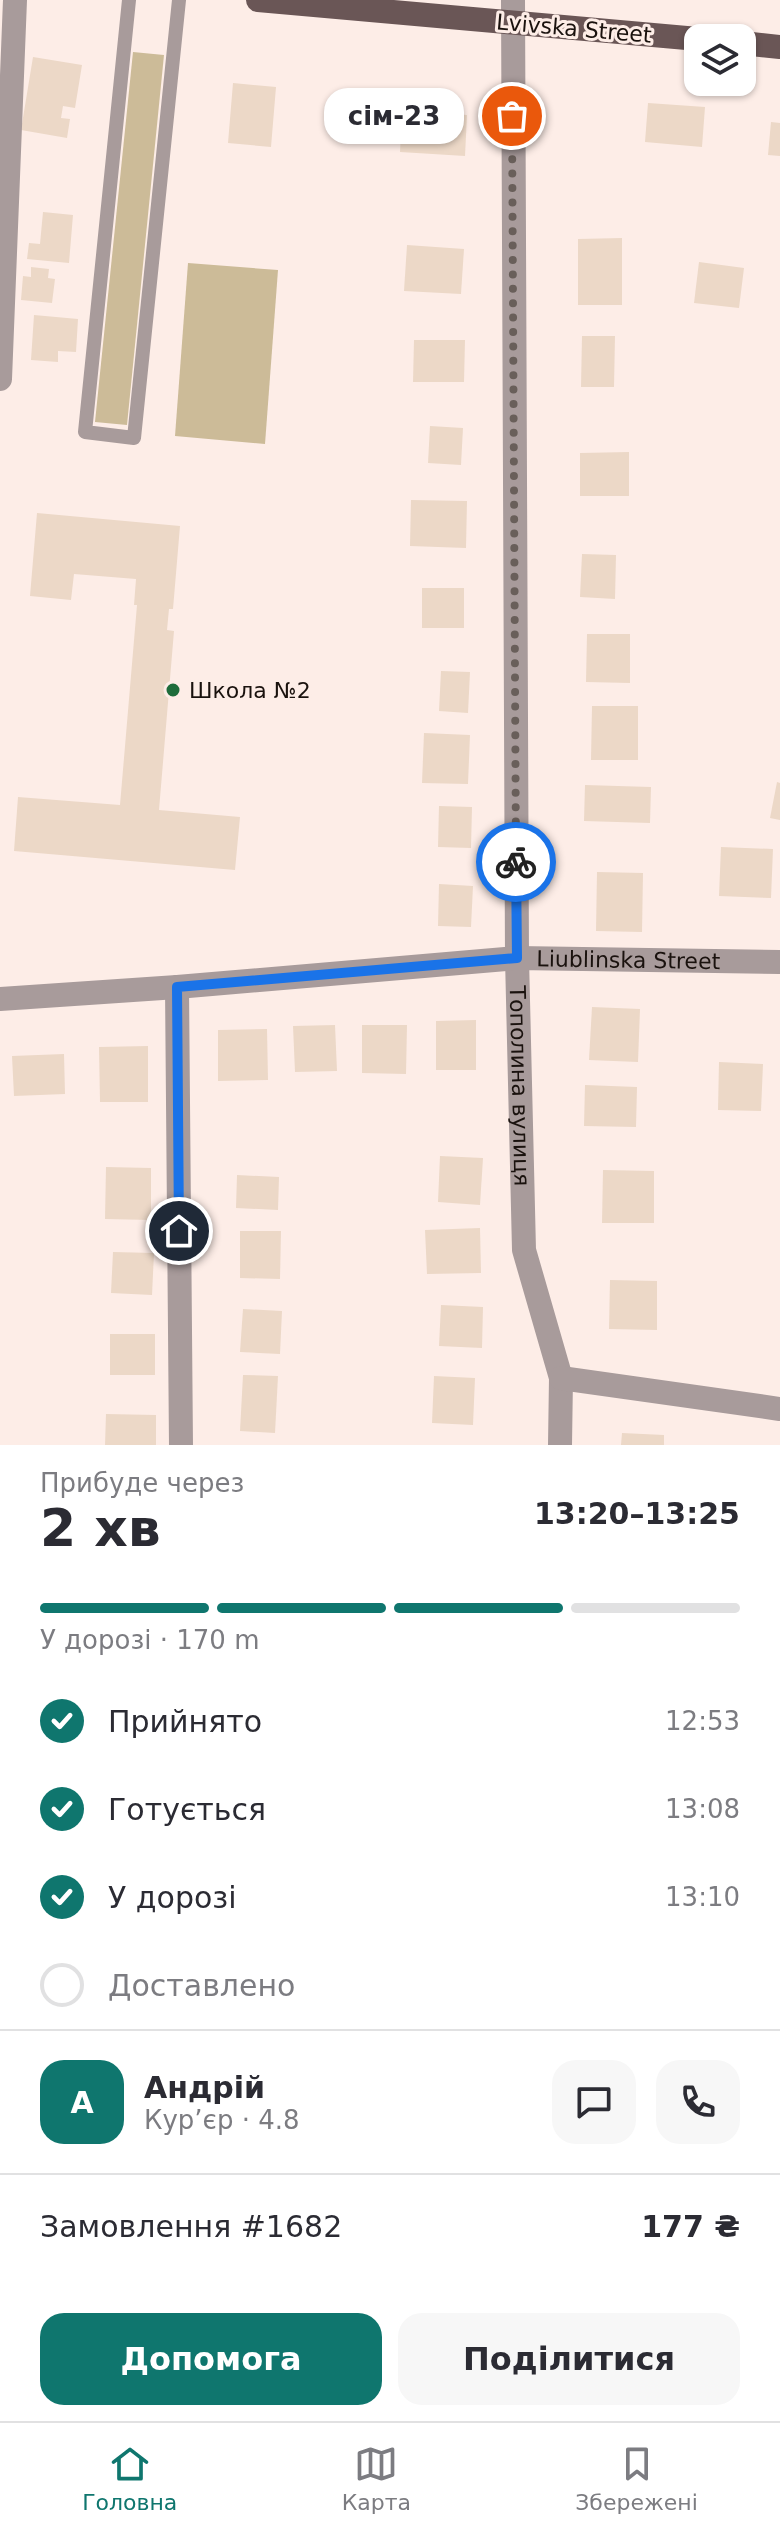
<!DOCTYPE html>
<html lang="uk">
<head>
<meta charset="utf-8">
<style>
	:root { --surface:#fff; --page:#f7f7f7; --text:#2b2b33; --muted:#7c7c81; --line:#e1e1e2; --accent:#0f766e }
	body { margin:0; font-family:"DejaVu Sans",sans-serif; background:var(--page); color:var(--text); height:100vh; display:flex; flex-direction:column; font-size:30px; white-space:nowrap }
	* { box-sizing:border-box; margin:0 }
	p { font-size:26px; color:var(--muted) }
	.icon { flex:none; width:44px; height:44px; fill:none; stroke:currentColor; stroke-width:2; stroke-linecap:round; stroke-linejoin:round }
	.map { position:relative; height:1445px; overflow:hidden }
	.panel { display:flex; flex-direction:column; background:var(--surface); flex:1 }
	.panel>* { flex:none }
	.controls { position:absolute; left:684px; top:24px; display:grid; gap:16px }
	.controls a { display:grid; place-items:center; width:72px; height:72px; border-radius:16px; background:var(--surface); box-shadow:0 2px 6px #0004; font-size:40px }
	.pin { position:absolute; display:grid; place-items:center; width:68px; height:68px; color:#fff; margin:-34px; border:4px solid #fff; border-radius:50%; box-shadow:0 2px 8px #0007 }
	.courier { position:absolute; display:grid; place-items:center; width:80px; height:80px; margin:-40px; border:6px solid #1a73e8; border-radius:50%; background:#fff; color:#222; box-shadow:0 2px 10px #0007 }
	.bubble { position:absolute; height:56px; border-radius:24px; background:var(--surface); box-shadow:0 2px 6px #0004; font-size:26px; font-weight:700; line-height:56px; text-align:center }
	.overview em { font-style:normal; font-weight:700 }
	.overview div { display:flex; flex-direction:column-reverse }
	.overview { display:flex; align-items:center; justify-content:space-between; height:136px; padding:0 40px }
	h1 { font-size:52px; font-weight:700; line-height:60px }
	.bar { display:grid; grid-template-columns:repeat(4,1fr); gap:12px 8px; align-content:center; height:96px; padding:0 40px }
	.bar i { height:10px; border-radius:6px; background:var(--line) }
	.bar .on { background:var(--accent) }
	.bar p { grid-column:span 4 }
	.line { display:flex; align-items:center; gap:20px; padding:0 40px; border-top:2px solid var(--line) }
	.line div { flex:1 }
	.round { display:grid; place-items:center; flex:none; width:84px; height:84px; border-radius:24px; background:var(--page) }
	ol { padding:0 40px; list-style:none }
	li { display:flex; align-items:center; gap:24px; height:88px }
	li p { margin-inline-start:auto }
	li .icon { padding:8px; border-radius:50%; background:var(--accent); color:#fff; stroke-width:4 }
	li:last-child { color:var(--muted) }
	li i { width:44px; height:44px; border:4px solid var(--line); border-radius:50% }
	.primary-button { display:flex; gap:16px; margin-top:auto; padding:16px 40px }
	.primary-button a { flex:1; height:92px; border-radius:24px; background:var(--accent); color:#fff; font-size:32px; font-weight:700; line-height:92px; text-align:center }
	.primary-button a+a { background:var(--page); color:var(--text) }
	.tab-bar { display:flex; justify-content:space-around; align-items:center; height:112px; border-top:2px solid var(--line); background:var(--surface); font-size:22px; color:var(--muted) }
	.tab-bar a { display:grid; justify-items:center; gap:4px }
	.tab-bar .on { color:var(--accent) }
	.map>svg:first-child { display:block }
	.green { fill:#ccbb98 }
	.building { fill:#ecd8c7 }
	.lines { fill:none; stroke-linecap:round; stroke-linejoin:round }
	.lane { stroke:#a89b9b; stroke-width:14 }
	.street { stroke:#a89b9b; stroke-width:24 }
	.primary { stroke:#6a5656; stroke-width:24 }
	.done { stroke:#695f5a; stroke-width:8; stroke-dasharray:0 14.4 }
	.route { stroke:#1a73e8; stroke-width:10 }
	.poi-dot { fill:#1e6c3b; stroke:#fdede7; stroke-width:3 }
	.labels { text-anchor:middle; stroke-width:6; stroke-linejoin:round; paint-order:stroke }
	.street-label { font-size:22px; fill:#1a120e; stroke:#fdede7 }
	.poi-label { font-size:22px; fill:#1a120e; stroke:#fdede7; text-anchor:start }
</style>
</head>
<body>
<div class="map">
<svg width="780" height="1445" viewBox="0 0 780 1445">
	<rect width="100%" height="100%" fill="#fdede7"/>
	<g class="green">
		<polygon points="133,52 164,55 127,425 95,422"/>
		<polygon points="188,263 278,270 265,444 175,436"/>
	</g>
	<g class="building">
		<polygon points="33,57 82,65 75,108 63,106 61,118 70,119 67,138 21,130"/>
		<polygon points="233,83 276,87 271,147 228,143"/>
		<polygon points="648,103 705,107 702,147 645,142"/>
		<polygon points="402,111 467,115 465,156 400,152"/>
		<polygon points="771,122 780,123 780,156 768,155"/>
		<polygon points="43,212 73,215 69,263 27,259 29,243 40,244"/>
		<polygon points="622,238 622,305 578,305 578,239"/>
		<polygon points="407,245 464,249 461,294 404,291"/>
		<polygon points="699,262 744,268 739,308 694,303"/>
		<polygon points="31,267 49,269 48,278 55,279 52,303 21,300 23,276 31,277"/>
		<polygon points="34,315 78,319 76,352 58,351 58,362 31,360"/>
		<polygon points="582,336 615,336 614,387 581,387"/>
		<polygon points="414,340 465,340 464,382 413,382"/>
		<polygon points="430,426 463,428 461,465 428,463"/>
		<polygon points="629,452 629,496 580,496 580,453"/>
		<polygon points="411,500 467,501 466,548 410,546"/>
		<polygon points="37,513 180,526 173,609 169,609 167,630 174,631 159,810 240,817 235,870 14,851 18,797 120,805 137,605 134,605 136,579 74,574 71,600 30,596"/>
		<polygon points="582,554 616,555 615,599 580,597"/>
		<rect x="422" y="588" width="42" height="40"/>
		<polygon points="587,634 630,634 630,683 586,682"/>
		<polygon points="441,671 470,672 468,713 439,711"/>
		<polygon points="592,706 638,706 638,760 591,760"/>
		<polygon points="424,733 470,735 468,784 422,783"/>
		<polygon points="777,782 780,783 780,820 770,818"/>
		<polygon points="585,785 651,787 650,823 584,821"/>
		<polygon points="439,806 472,807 471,848 438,847"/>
		<polygon points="721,847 773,849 771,898 719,896"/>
		<polygon points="597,872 643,873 642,932 596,931"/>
		<polygon points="439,884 473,886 471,927 438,926"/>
		<polygon points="592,1007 640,1009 638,1062 589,1060"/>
		<polygon points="476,1020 476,1070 436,1070 436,1021"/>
		<polygon points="335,1025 337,1071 295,1072 293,1026"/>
		<polygon points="362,1025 407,1025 406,1074 362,1073"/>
		<polygon points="267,1029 268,1080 218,1081 218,1030"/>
		<polygon points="148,1046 148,1102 100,1102 99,1047"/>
		<polygon points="64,1054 65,1094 14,1096 12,1056"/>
		<polygon points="719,1062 763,1064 761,1111 718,1110"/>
		<polygon points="585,1085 637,1087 636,1127 584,1126"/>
		<polygon points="440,1156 483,1158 480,1205 438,1202"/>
		<polygon points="106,1167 151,1168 151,1220 105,1219"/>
		<polygon points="603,1170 654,1171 654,1223 602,1223"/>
		<polygon points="237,1175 279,1177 278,1210 236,1208"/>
		<polygon points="480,1228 481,1273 427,1274 425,1230"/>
		<polygon points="240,1231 281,1231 280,1279 240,1278"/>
		<polygon points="113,1252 154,1253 152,1295 111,1293"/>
		<polygon points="610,1280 657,1281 657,1330 609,1329"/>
		<polygon points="441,1305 483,1307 482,1348 439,1346"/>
		<polygon points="243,1309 282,1311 280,1354 240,1352"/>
		<rect x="110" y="1334" width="45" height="41"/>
		<polygon points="243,1375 278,1376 275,1433 240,1431"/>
		<polygon points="434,1376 475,1378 473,1425 432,1423"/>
		<polygon points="106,1414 156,1415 156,1445 105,1445"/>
		<polygon points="622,1433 664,1435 664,1445 621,1445"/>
	</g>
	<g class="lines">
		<polyline class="lane" points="129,0 85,432 134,438 179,0"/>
		<g class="street">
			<path id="s1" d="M 513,0 L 517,958 L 524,1250 L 561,1378 L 560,1445"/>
			<polyline points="0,379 15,0"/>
			<polyline points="177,987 181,1445"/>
			<path id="s2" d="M 0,999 L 177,987 L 517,958 L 780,962"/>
			<polyline points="561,1378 780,1409"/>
		</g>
		<g class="primary">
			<polyline points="258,0 698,39"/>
			<polyline points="742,43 780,47"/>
		</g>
	</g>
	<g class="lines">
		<polyline class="done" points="512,116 516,862"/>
		<polyline class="route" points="179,1231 177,987 517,958 516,862"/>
	</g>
	<circle class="poi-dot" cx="173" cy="690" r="8"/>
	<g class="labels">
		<g class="street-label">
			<text transform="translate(574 28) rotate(5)" y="8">Lvivska Street</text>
			<text dy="8" stroke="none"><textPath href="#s2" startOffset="630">Liublinska Street</textPath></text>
			<text dy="8" stroke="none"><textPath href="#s1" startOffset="1086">Тополина вулиця</textPath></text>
		</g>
		<g class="poi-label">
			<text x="189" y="698">Школа №2</text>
		</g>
	</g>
</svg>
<div class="controls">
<a><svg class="icon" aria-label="layers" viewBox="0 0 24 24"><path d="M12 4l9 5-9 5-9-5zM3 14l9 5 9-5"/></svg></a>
</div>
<div class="pin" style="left:512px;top:116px;background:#ea580c"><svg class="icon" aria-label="bag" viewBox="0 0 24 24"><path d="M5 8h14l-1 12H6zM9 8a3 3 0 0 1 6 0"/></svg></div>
<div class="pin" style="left:179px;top:1231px;background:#1f2937"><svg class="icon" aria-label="home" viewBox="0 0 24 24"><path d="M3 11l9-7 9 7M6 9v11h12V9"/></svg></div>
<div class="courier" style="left:516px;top:862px"><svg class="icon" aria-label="bike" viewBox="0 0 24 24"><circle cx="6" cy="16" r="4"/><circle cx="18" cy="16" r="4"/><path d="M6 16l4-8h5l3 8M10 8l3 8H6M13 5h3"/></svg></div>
<div class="bubble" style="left:324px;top:88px;width:140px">сім-23</div>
</div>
<section class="panel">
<div class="overview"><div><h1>2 хв</h1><p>Прибуде через</p></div><em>13:20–13:25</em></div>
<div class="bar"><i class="on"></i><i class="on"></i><i class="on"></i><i></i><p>У дорозі · 170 m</p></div>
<ol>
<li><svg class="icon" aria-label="check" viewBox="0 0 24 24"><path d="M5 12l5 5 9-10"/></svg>Прийнято<p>12:53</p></li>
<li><svg class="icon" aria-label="check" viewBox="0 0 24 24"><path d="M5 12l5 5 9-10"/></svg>Готується<p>13:08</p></li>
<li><svg class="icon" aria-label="check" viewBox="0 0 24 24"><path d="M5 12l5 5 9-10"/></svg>У дорозі<p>13:10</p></li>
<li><i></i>Доставлено</li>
</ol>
<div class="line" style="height:144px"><b class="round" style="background:var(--accent);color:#fff">А</b><div><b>Андрій</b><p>Кур’єр · 4.8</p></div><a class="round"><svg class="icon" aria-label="chat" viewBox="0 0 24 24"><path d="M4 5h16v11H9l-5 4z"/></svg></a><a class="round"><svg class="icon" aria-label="phone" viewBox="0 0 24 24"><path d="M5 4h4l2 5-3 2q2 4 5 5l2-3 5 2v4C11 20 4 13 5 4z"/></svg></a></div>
<div class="line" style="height:104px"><div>Замовлення #1682</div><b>177 ₴</b></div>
<div class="primary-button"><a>Допомога</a><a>Поділитися</a></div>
</section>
<nav class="tab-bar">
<a class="on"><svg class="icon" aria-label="home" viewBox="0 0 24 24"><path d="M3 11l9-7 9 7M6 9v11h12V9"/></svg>Головна</a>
<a><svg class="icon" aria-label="map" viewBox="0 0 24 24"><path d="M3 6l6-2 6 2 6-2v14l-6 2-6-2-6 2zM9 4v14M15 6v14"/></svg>Карта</a>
<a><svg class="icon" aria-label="saved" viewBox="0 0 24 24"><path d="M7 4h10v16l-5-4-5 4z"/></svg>Збережені</a>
</nav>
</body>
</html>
